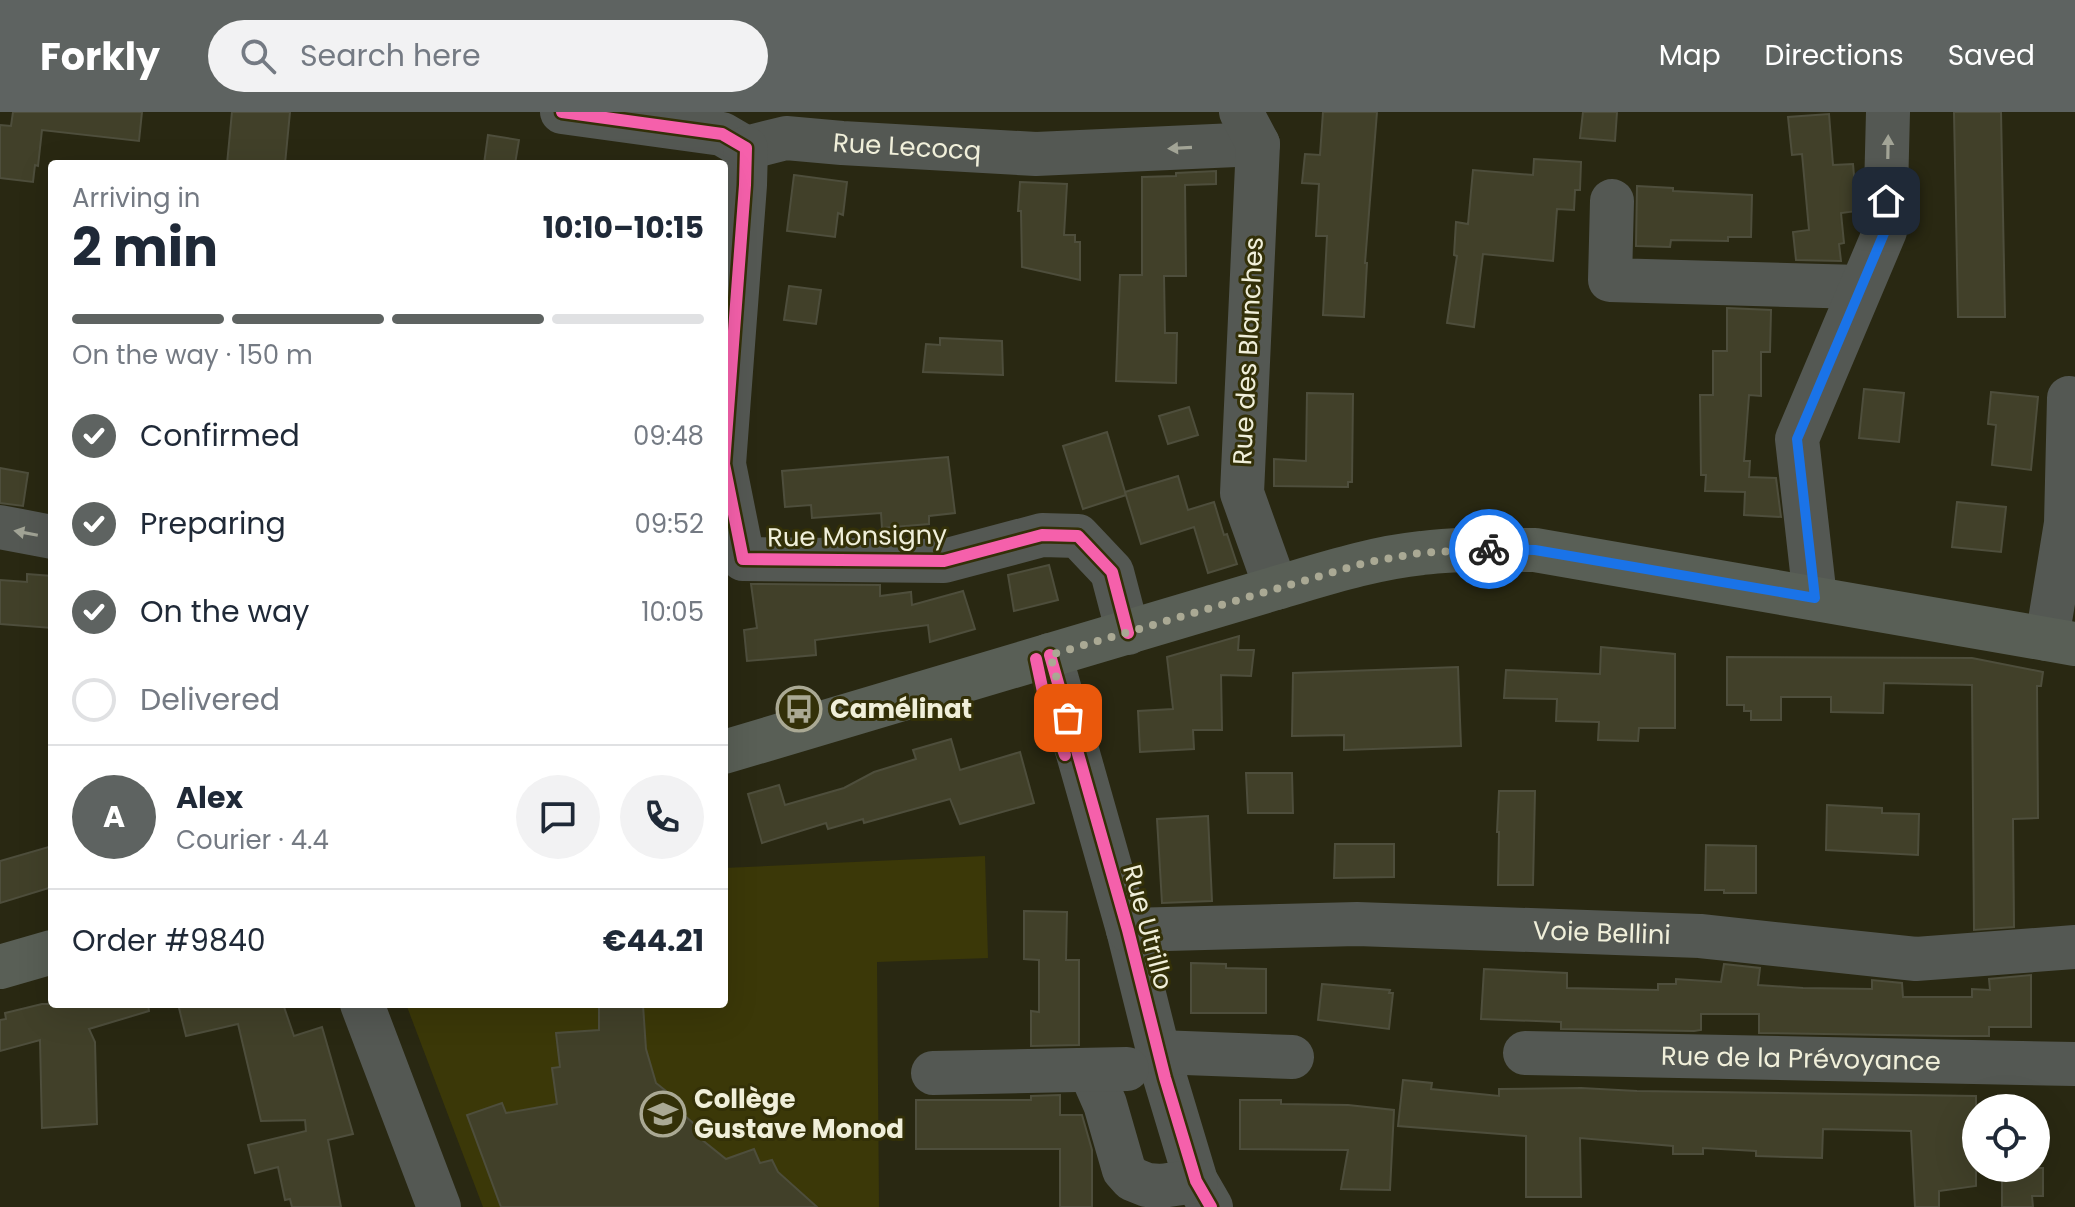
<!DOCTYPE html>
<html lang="en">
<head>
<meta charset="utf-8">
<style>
	:root { --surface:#fff; --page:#f2f2f3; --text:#1f2937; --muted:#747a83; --line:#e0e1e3; --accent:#5e6361 }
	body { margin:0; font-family:Poppins,sans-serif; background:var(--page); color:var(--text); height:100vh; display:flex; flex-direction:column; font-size:30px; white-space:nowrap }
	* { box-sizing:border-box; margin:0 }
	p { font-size:26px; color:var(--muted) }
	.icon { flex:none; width:44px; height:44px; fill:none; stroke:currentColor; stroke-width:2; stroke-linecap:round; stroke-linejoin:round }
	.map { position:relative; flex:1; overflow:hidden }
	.side { position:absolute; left:48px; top:48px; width:680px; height:848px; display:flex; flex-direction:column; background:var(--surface); border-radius:8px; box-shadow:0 8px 32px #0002 }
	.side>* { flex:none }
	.tools { position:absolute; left:1962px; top:982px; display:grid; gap:16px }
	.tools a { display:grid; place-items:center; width:88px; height:88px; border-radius:50%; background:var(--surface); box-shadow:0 8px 32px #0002; font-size:40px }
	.pin { position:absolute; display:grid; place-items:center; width:68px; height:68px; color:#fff; margin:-34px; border-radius:16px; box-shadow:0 4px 12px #0006 }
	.courier { position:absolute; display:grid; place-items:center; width:80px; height:80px; margin:-40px; border:6px solid #1a73e8; border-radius:50%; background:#fff; color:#222; box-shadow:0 2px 10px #0007 }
	.summary em { font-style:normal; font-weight:700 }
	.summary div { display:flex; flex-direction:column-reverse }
	.summary { display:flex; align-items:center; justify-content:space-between; height:136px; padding:0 24px }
	h1 { font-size:52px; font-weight:700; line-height:60px }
	.bar { display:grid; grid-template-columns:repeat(4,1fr); gap:12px 8px; align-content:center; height:96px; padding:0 24px }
	.bar i { height:10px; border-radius:6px; background:var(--line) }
	.bar .selected { background:var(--accent) }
	.bar p { grid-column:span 4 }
	.line { display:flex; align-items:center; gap:20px; padding:0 24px; border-top:2px solid var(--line) }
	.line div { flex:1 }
	.round { display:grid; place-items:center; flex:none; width:84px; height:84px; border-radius:42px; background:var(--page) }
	ol { padding:0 24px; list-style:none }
	li { display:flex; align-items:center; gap:24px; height:88px }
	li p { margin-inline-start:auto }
	li .icon { padding:8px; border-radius:50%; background:var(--accent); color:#fff; stroke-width:4 }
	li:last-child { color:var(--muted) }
	li i { width:44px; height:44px; border:4px solid var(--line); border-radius:50% }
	header { display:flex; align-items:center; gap:48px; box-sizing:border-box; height:112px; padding:0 40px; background:var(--accent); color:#fff }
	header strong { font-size:38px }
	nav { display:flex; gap:44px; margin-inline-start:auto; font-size:28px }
	.search { width:560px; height:72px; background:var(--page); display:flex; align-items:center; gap:20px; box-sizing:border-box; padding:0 28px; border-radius:44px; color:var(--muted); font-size:30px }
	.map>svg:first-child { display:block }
	.built { fill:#3b3808 }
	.building { fill:#414029; stroke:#4e4e3c; stroke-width:2 }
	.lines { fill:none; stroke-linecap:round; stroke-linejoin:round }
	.minor { stroke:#545853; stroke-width:44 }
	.major { stroke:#595f56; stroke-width:44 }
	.cycleway-casing { stroke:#333008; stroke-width:17 }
	.cycleway { stroke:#f560ab; stroke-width:12 }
	.oneway { fill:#a2a496 }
	.done { stroke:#aaa994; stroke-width:8; stroke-dasharray:0 14.4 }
	.route { stroke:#1a73e8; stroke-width:10 }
	.labels { text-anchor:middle; stroke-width:6; stroke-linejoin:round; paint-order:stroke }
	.street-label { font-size:26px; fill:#f0efda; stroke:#333008 }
	.poi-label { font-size:26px; font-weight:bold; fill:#f0efda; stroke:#333008; text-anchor:start }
</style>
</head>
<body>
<header>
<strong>Forkly</strong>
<div class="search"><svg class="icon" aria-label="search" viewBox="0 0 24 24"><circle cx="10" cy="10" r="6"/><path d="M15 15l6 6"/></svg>Search here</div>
<nav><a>Map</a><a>Directions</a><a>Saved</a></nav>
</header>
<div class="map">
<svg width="2075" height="1095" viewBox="0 0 2075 1095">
	<rect width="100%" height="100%" fill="#292812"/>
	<polygon class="built" points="985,744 988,846 877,850 879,1095 483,1095 406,892 724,892 724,756"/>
	<g class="building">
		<polygon points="13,0 142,0 139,29 42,18 38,54 35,53 33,70 0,66 0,13 11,14"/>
		<polygon points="232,0 290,0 285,52 227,52"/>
		<polygon points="1323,0 1377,0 1365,151 1367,151 1364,205 1323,203 1327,124 1316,124 1319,72 1302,71 1305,42 1320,43"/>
		<polygon points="1583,0 1617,0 1615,29 1580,26"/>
		<polygon points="1954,0 2001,0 2005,205 1958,205"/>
		<polygon points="1829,2 1833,53 1853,52 1857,99 1841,101 1844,131 1839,132 1841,149 1796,148 1793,120 1809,118 1802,42 1792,43 1788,5"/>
		<polygon points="488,23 519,28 515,52 484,52"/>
		<polygon points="1534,47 1581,50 1580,78 1575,78 1574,98 1557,97 1553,149 1483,142 1474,215 1447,211 1457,144 1454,143 1456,110 1468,112 1473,58 1533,63"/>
		<polygon points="1216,59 1216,72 1185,73 1186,164 1164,164 1165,221 1177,221 1176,271 1116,269 1120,163 1142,163 1142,65 1176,64 1176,61"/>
		<polygon points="794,63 847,70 843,103 838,101 835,125 787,119"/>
		<polygon points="1020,70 1067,72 1064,123 1075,123 1075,130 1080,130 1080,168 1022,155 1021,99 1018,99"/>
		<polygon points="1637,74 1673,76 1673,79 1752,83 1751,125 1728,125 1728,129 1671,128 1670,135 1636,134"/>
		<polygon points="789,174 821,178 816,212 784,208"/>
		<polygon points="1727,196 1771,198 1770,240 1761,240 1761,284 1749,283 1744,349 1750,349 1749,365 1776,366 1781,405 1744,403 1745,380 1705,379 1706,363 1701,363 1700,283 1713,283 1713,239 1727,239"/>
		<polygon points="940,226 1002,229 1003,263 923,260 926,232 940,233"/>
		<polygon points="1864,277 1904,281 1899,330 1859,326"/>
		<polygon points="1991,280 2038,285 2031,358 1992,353 1996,313 1988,312"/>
		<polygon points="1307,281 1353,282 1352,370 1348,370 1348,375 1274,374 1274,347 1306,349"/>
		<polygon points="1189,295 1198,323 1168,332 1159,304"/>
		<polygon points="1107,320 1126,383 1083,397 1063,334"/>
		<polygon points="948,345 955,401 929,404 929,412 882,416 881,401 812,406 811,393 785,395 782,359"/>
		<polygon points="0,356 28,361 23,394 0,391"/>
		<polygon points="1178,364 1188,398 1214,390 1224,423 1227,422 1237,452 1208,461 1194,415 1141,432 1125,380"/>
		<polygon points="1957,390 2006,395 2001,440 1952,435"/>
		<polygon points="1049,453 1058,488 1014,499 1008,463"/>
		<polygon points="27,462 52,464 52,516 0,512 0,468 27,470"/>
		<polygon points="751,472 880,473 880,484 911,480 912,493 963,479 975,517 930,530 928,513 815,528 816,543 747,549 744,518 757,516"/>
		<polygon points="1239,524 1238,538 1254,538 1251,564 1221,563 1222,618 1193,618 1194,637 1140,640 1138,599 1173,597 1167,545"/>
		<polygon points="1601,535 1675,542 1675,616 1639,616 1638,629 1598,628 1599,610 1556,609 1557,587 1504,586 1506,558 1600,562"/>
		<polygon points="1727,545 1972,546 2043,560 2041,574 2037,574 2038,706 2013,707 2014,815 1974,818 1972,573 1884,571 1883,601 1831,600 1831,585 1781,585 1781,608 1751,608 1751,599 1744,599 1744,593 1727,593"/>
		<polygon points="1458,555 1461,634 1344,638 1344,623 1292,624 1293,561"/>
		<polygon points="951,627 960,658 1020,640 1034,691 960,712 950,687 864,711 863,707 828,717 826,711 762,731 748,682 779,673 785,693 844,676 874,660 916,647 913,638"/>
		<polygon points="1246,661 1292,661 1293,701 1248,701"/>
		<polygon points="1499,679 1535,679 1533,773 1498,773 1499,720 1497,720"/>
		<polygon points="1827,693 1882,696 1882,701 1919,702 1918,743 1826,738"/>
		<polygon points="1208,704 1212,789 1162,791 1157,707"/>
		<polygon points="1335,732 1394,732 1394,765 1334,766"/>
		<polygon points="1706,733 1756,734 1756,781 1724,781 1724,778 1705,778"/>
		<polygon points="52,734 52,775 0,791 0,749"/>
		<polygon points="1024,799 1067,800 1066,848 1079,848 1079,933 1031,934 1031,899 1039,900 1039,848 1024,847"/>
		<polygon points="1191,851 1226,852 1226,856 1266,857 1266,901 1191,901"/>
		<polygon points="1724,852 1760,856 1758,873 1803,876 1872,877 1872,868 1902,871 1903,885 1972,885 1972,877 1990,878 1989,867 2031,863 2031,915 1989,915 1989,924 1951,924 1759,921 1759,902 1701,902 1701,918 1694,919 1561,917 1561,910 1481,907 1484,857 1567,861 1567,876 1658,878 1658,872 1676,872 1676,867 1721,870"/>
		<polygon points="1322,872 1390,878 1389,881 1393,881 1389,917 1318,908"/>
		<polygon points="42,892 148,892 149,899 89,917 95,930 97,1012 42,1016 40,928 0,939 0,908 6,907 5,901"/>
		<polygon points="178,892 283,892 294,924 322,915 353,1022 328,1028 341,1095 292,1095 290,1087 285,1088 278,1055 255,1061 248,1033 306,1019 305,1008 261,1009 238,912 186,924"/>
		<polygon points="599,892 643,893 646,937 656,971 681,991 677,997 700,1017 696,1023 726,1047 754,1037 760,1051 772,1048 778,1060 817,1095 501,1095 467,1003 502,991 506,1001 557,992 552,956 560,955 556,921 599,918"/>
		<polygon points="1403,968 1432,971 1431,977 1499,984 1499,977 1581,976 1637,979 1976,984 1976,1074 1939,1079 1939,1095 1915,1095 1911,1019 1823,1017 1822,1046 1756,1044 1756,1039 1703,1036 1703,1042 1673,1042 1673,1034 1580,1026 1581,1085 1526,1085 1526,1024 1398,1014"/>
		<polygon points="1060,983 1060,1003 1082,1003 1092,1038 1092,1095 1060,1095 1060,1037 916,1037 916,988 1031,988 1031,984"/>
		<polygon points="1240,988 1281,988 1281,992 1348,993 1394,998 1390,1078 1341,1077 1348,1038 1240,1037"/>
		<polygon points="2002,1056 2043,1056 2043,1084 2032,1084 2033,1095 2002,1095"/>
	</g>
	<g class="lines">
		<g class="minor">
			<path id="s1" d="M 562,0 L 722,22 L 746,36 L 786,26 L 842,31 L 1036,42 L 1258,32"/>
			<polyline points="1241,0 1258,32 1242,381 1276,476"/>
			<polyline points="746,36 745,73 724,352 743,447 944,449 1042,423 1078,424 1112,460 1128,521"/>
			<polyline points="1612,89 1610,168 1860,175"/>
			<polyline points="0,415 52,425"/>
			<polyline points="1815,486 1797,327 1885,119 1888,0"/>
			<polyline points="2047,527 2066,411 2069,286"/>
			<polyline points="1050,543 1128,818 1165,966 1196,1069 1211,1095"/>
			<path id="s2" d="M 1128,818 L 1357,812 L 1700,824 L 1916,847 L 2075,835"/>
			<polyline points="362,892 439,1095"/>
			<polyline points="1158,940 1292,945"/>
			<path id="s3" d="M 1525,941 L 2075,952"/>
			<polyline points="1090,958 1105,992 1124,1058 1132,1067 1147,1073 1161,1074 1196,1069"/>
			<polyline points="933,961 1127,957"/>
		</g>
		<g class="major">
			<path d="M 724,640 L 1276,476 C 1324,462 1373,446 1422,441 C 1460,436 1497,438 1535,438 L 2075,532"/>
			<polyline points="0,855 52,840"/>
		</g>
		<g class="cycleway-casing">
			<g id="cycleway">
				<polyline points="562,0 722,22 746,36 745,73 724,352 743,447 944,449 1042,423 1078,424 1112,460 1128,521"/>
				<polyline points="1050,543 1128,818 1165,966 1196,1069 1211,1095"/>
				<polyline points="1036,547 1043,580 1065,643"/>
			</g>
		</g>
		<use href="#cycleway" class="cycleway"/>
	</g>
	<defs><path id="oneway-solid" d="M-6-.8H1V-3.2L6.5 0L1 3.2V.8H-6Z" transform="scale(2)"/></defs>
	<g class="oneway">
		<use href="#oneway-solid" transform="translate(1888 35) rotate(-89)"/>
		<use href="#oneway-solid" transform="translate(1180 36) rotate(177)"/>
		<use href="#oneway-solid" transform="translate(26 421) rotate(-169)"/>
	</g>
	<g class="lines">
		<polyline class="done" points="1068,606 1050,543 1368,450 1420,441 1489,437"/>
		<polyline class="route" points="1489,437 1535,438 1815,486 1797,327 1885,119 1886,89"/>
	</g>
	<defs>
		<g id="bus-ring" transform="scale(2.3)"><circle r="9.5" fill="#333008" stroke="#aaa994" stroke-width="1.5"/><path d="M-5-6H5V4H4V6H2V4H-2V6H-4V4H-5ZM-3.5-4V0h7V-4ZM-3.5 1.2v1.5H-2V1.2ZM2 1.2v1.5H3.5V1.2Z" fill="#aaa994"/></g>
		<g id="school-ring" transform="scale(2.3)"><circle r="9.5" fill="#333008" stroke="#aaa994" stroke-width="1.5"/><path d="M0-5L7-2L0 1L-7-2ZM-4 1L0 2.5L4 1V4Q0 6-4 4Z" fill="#aaa994"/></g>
	</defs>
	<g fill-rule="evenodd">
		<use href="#bus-ring" x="799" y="597"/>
		<use href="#school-ring" x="663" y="1002"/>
	</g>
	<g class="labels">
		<g class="street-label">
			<text dy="9" stroke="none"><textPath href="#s1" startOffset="352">Rue Lecocq</textPath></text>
			<text transform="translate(1248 239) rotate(-87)" y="9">Rue des Blanches</text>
			<text transform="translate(857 424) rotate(-1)" y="9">Rue Monsigny</text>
			<text transform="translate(1148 815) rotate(75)" y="9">Rue Utrillo</text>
			<text dy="9" stroke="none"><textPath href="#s2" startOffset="474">Voie Bellini</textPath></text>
			<text dy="9" stroke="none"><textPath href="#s3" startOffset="276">Rue de la Prévoyance</textPath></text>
		</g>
		<g class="poi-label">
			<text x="830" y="606">Camélinat</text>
			<text x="694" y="996">Collège<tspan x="694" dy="30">Gustave Monod</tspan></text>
		</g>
	</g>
</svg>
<div class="tools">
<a><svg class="icon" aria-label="locate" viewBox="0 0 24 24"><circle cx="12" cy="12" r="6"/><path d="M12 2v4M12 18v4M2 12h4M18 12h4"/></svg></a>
</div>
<div class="pin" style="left:1068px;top:606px;background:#ea580c"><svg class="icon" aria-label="bag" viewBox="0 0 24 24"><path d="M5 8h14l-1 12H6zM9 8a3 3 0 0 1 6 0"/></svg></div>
<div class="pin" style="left:1886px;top:89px;background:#1f2937"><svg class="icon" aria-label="home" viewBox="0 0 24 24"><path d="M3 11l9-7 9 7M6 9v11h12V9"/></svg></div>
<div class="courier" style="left:1489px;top:437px"><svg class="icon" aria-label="bike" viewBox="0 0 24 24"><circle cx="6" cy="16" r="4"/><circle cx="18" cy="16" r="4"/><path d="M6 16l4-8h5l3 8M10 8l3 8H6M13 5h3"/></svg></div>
<section class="side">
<div class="summary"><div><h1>2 min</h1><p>Arriving in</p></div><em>10:10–10:15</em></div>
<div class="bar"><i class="selected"></i><i class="selected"></i><i class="selected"></i><i></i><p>On the way · 150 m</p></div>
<ol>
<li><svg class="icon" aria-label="check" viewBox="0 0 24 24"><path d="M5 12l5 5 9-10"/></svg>Confirmed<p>09:48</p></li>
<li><svg class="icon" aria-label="check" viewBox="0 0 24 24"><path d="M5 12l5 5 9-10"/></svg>Preparing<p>09:52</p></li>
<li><svg class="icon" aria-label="check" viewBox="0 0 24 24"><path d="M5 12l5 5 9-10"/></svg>On the way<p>10:05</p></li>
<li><i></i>Delivered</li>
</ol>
<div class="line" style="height:144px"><b class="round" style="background:var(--accent);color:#fff">A</b><div><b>Alex</b><p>Courier · 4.4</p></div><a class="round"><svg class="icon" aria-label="chat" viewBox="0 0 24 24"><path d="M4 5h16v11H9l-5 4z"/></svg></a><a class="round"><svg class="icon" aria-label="phone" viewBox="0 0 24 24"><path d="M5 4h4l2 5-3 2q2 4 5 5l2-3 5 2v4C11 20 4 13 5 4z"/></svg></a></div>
<div class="line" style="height:104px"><div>Order #9840</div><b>€44.21</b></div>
</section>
</div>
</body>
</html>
